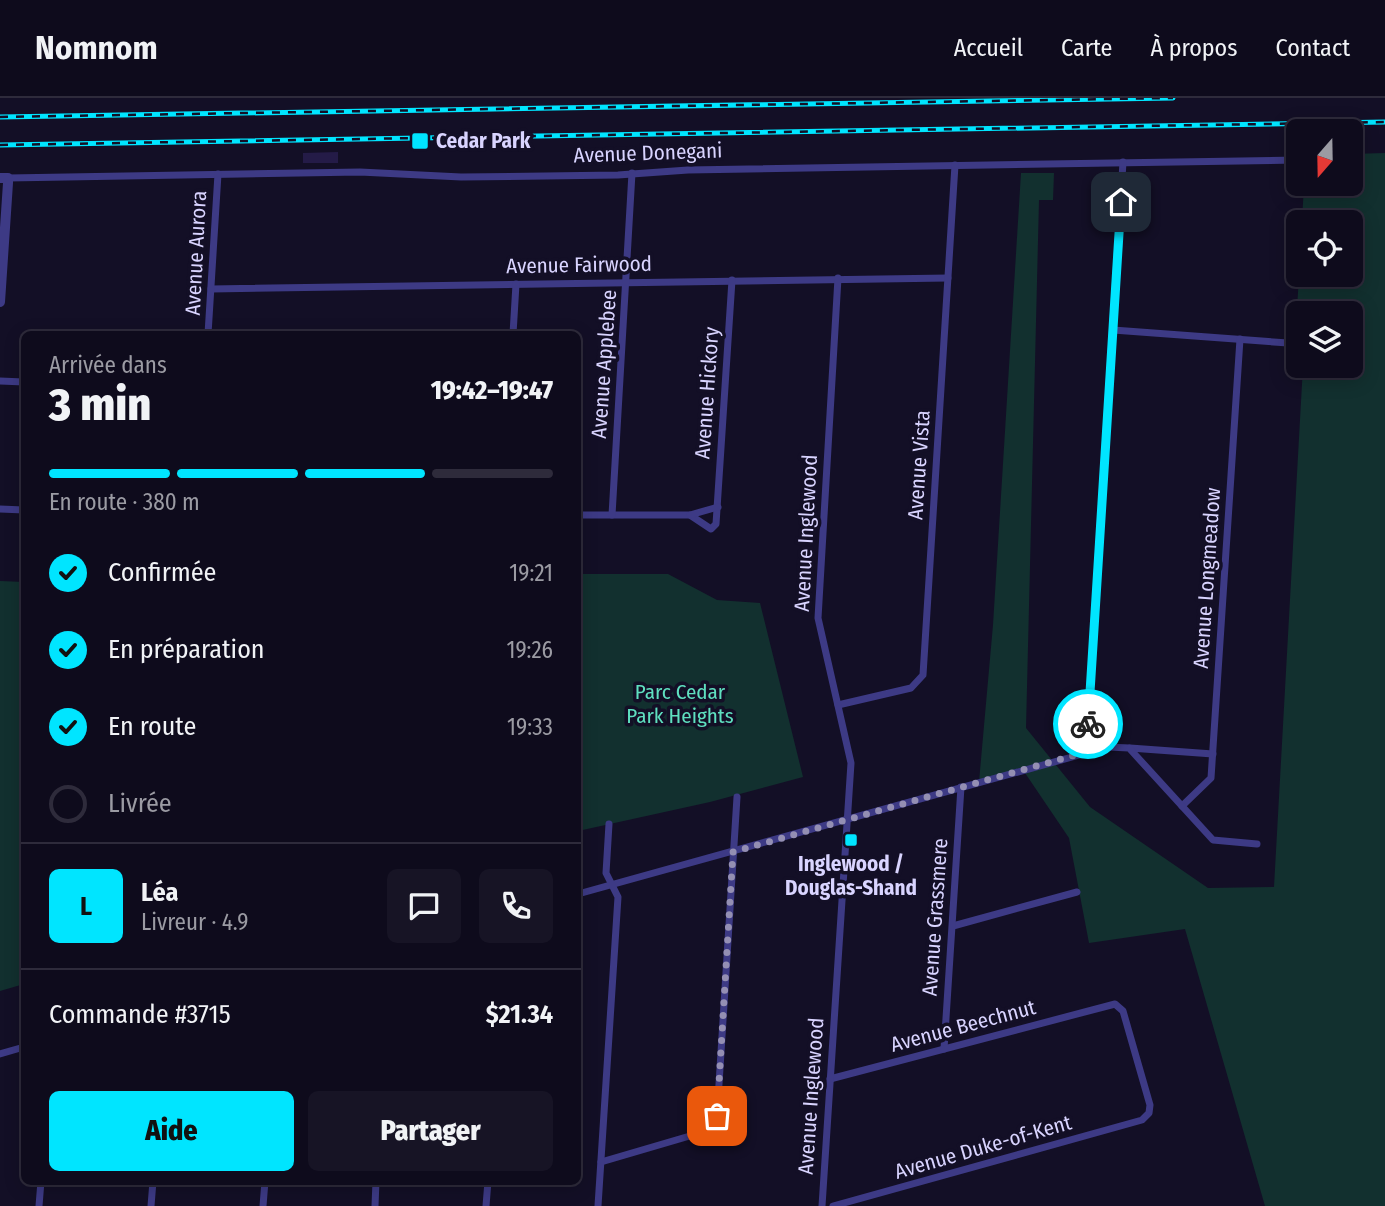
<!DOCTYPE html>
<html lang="fr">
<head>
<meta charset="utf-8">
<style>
	:root { --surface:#0e0b1c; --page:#171425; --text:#f1f3f6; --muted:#9b9ba3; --line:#2e2b3b; --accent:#00e5ff }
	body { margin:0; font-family:"Fira Sans Condensed",sans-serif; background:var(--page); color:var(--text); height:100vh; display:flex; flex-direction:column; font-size:26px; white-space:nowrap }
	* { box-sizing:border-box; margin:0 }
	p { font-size:23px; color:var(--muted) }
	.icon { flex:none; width:38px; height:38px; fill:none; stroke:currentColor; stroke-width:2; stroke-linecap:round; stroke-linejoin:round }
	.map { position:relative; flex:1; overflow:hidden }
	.sheet { position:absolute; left:21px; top:233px; width:560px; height:854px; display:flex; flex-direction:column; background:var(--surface); border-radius:10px; box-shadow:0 4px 18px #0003,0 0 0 2px var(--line) }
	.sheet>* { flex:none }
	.needle { width:46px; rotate:200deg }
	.controls { position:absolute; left:1286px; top:21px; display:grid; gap:14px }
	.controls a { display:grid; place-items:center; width:77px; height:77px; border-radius:10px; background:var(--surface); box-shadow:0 4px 18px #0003,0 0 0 2px var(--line); font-size:35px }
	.pin { position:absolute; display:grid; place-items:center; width:60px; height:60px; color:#fff; margin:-30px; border-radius:14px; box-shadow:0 4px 10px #0006 }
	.courier { position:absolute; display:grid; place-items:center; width:70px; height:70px; margin:-35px; border:5px solid #00e5ff; border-radius:50%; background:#fff; color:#222; box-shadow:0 2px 9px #0007 }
	.headline em { font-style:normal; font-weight:800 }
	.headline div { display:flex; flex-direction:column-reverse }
	.headline { display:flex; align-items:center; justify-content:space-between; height:119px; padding:0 28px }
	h1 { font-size:46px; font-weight:800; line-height:52px }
	.bar { display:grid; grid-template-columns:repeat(4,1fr); gap:10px 7px; align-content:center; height:84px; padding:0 28px }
	.bar i { height:9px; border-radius:5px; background:var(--line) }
	.bar .current { background:var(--accent) }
	.bar p { grid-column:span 4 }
	.line { display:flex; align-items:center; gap:18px; padding:0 28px; border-top:2px solid var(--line) }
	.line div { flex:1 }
	.round { display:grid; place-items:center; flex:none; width:74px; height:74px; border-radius:10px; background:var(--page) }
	ol { padding:0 28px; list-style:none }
	li { display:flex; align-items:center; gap:21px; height:77px }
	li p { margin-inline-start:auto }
	li .icon { padding:7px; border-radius:50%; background:var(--accent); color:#111; stroke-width:4 }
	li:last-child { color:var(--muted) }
	li i { width:38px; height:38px; border:4px solid var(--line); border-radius:50% }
	.action { display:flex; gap:14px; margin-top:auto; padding:14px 28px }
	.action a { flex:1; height:80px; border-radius:10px; background:var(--accent); color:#111; font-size:28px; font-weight:800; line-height:80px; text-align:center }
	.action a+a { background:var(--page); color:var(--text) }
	header { display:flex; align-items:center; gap:42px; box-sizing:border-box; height:98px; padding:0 35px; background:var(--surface); border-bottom:2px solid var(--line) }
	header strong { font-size:33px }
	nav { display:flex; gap:38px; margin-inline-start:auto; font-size:24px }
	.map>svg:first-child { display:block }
	.green { fill:#12302f }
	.building { fill:#241b47 }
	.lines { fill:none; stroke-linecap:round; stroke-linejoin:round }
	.minor { stroke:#3d3a85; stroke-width:7 }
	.tertiary { stroke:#3d3a85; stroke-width:10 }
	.rail-casing { stroke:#00e5ff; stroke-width:5 }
	.rail { stroke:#130f26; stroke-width:2.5; stroke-dasharray:8; stroke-linecap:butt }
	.done { stroke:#948fb3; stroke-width:7; stroke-dasharray:0 12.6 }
	.route { stroke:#00e5ff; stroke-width:9 }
	.poi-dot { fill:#00e5ff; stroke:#130f26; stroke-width:2.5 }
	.labels { text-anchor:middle; stroke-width:7; stroke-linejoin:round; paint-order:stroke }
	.poi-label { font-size:21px; font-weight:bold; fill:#d9d4ff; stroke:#130f26; text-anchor:start }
	.street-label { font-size:21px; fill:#d9d4ff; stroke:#130f26 }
	.park-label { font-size:21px; fill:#5fe0c0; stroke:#130f26 }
</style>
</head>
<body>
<header>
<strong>Nomnom</strong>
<nav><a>Accueil</a><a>Carte</a><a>À propos</a><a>Contact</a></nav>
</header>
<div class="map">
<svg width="1385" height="1108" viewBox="0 0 1385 1108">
	<rect width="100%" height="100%" fill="#130f26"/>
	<g class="green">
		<polygon points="1385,55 1385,1108 1265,1108 1185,831 1089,845 1069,740 1023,672 979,684 993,527 1021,75 1054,75 1053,102 1039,102 1026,630 1090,709 1208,790 1274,789 1303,268 1351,268 1351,215 1298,215 1298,229 1296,229 1299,177 1351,177 1351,124 1302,124 1304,86 1351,86 1351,56"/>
		<polygon points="578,476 668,476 717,502 760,505 803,679 710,704 578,733"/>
		<polygon points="0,483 24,484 24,886 0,893"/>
	</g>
	<polygon class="building" points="338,54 338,65 303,65 303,55"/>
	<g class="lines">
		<g class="minor">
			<polyline points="8,80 360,74 461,79 618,77 688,72 1298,62"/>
			<polyline points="211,191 948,180"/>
			<polyline points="1113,232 1288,245"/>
			<polyline points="208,236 218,76"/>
			<polyline points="513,236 516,186"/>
			<polyline points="0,283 24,284"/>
			<polyline points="0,411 24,412"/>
			<polyline points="578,417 690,417 711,431 716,426 732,182"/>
			<polyline points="612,417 632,75"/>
			<polyline points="690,417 718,409"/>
			<polyline points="838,607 911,590 923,577 955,67"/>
			<polyline points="1130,650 1213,656"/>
			<polyline points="1086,654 1123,64"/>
			<polyline points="1182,708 1211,680 1240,241"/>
			<polyline points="578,796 1108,649 1129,650 1213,742 1257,746"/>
			<polyline points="953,828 1077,794"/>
			<polyline points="944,951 961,689"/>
			<polyline points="0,956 24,949"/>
			<polyline points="830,981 1115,906 1123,913 1150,1007 1149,1015 1142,1022 833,1108"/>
			<polyline points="601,1064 700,1035 710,1029 717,1018 737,699"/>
			<polyline points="39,1108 41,1083"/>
			<polyline points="151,1108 153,1083"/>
			<polyline points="263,1108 265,1083"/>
			<polyline points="375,1108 376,1083"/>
			<polyline points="486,1108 488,1083"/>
			<polyline points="598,1108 618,799 606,775 609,726"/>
			<polyline points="822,1108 851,665 818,520 838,180"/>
		</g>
		<polyline class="tertiary" points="0,80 8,80 8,85 0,204"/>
		<g class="rail-casing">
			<g id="rail">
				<polyline points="0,19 1173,0"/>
				<polyline points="0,47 1385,24"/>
			</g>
		</g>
		<use href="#rail" class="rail"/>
	</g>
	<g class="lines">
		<polyline class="done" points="717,1018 733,754 1086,654 1088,626"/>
		<polyline class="route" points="1088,626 1121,104"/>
	</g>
	<g class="poi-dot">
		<rect x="411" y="34" width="18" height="18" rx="3.5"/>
		<rect x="844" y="735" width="14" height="14" rx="3.5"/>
	</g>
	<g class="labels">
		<g class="poi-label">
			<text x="436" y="50">Cedar Park</text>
			<text x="851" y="773" text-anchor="middle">Inglewood /<tspan x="851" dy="24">Douglas-Shand</tspan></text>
		</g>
		<g class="street-label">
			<text transform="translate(648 55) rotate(-2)" y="7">Avenue Donegani</text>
			<text transform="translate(196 155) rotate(-87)" y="7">Avenue Aurora</text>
			<text transform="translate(579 167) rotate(-1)" y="7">Avenue Fairwood</text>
			<text transform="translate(604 266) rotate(-86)" y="7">Avenue Applebee</text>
			<text transform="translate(707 295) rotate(-86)" y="7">Avenue Hickory</text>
			<text transform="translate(919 367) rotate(-86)" y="7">Avenue Vista</text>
			<text transform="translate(806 435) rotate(-87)" y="7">Avenue Inglewood</text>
			<text transform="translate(1207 480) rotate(-86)" y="7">Avenue Longmeadow</text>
			<text transform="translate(935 819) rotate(-86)" y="7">Avenue Grassmere</text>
			<text transform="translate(963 928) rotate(-15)" y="7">Avenue Beechnut</text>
			<text transform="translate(811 998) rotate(-86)" y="7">Avenue Inglewood</text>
			<text transform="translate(983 1049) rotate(-16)" y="7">Avenue Duke-of-Kent</text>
		</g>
		<g class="park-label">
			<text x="680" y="601">Parc Cedar<tspan x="680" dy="24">Park Heights</tspan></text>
		</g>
	</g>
</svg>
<div class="controls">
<a><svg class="needle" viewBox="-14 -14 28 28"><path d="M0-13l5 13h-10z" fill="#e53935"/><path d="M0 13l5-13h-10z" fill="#9b9ba3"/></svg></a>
<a><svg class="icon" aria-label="locate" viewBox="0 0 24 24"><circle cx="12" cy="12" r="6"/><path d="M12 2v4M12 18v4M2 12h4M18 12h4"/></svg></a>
<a><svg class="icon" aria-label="layers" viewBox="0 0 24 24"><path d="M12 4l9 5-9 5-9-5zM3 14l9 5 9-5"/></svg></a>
</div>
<div class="pin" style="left:717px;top:1018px;background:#ea580c"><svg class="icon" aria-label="bag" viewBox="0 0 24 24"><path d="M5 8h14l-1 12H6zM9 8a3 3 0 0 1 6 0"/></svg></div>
<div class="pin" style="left:1121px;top:104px;background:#1f2937"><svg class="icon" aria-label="home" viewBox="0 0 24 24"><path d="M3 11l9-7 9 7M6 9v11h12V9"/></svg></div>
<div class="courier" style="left:1088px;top:626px"><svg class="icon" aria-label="bike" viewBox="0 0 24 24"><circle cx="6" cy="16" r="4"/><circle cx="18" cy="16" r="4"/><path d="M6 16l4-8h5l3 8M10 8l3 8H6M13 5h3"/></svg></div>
<section class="sheet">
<div class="headline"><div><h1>3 min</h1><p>Arrivée dans</p></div><em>19:42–19:47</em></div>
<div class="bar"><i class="current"></i><i class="current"></i><i class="current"></i><i></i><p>En route · 380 m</p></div>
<ol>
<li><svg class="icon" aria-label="check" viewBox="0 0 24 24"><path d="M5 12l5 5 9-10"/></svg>Confirmée<p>19:21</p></li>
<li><svg class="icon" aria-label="check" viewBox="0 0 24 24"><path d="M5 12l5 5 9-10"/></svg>En préparation<p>19:26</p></li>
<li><svg class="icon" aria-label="check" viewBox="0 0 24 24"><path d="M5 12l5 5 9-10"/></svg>En route<p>19:33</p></li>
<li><i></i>Livrée</li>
</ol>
<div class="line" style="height:126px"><b class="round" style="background:var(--accent);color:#111">L</b><div><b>Léa</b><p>Livreur · 4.9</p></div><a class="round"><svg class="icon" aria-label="chat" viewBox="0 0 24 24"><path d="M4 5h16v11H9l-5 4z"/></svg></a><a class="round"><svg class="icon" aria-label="phone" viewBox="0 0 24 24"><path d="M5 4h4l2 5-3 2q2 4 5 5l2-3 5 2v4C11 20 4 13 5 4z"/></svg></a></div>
<div class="line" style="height:91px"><div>Commande #3715</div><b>$21.34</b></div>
<div class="action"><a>Aide</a><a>Partager</a></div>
</section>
</div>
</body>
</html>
